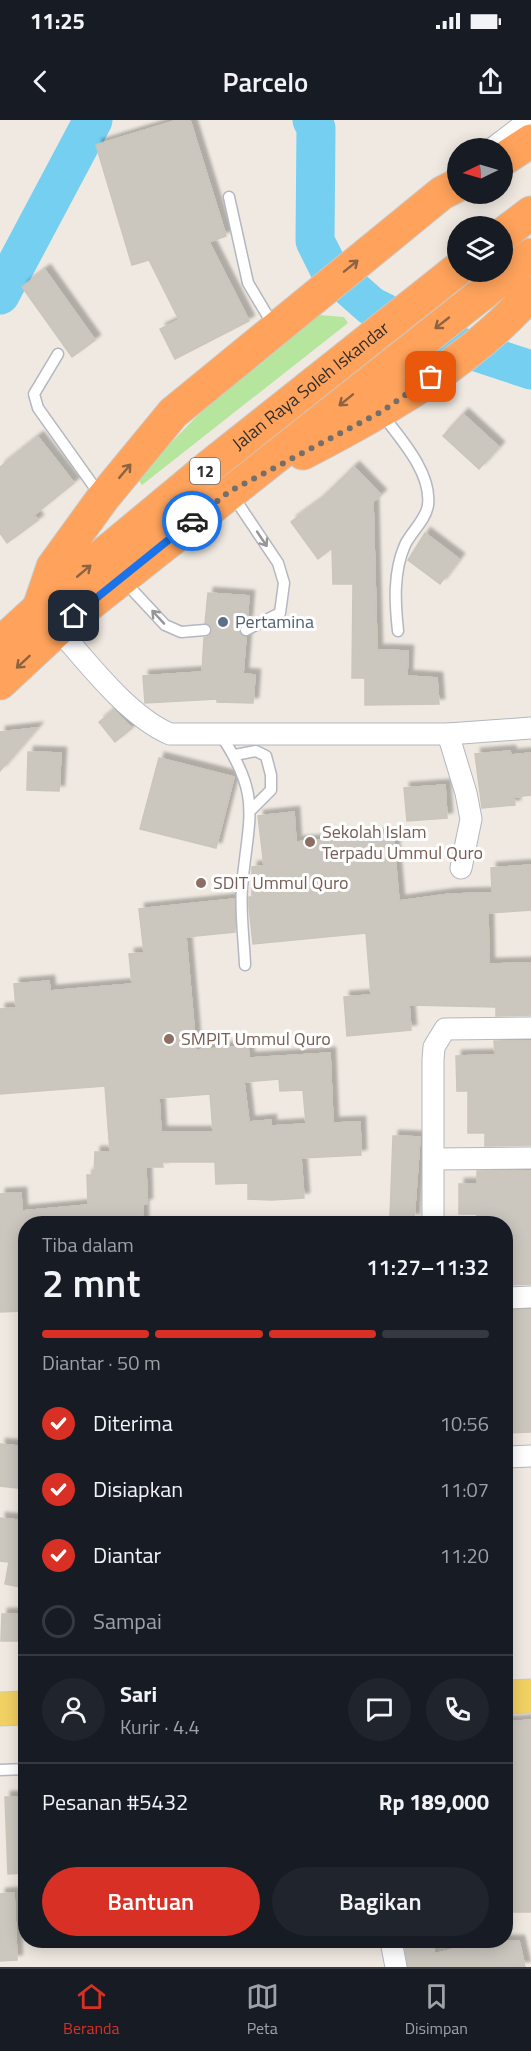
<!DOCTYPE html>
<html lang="id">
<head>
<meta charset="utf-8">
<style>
	:root { --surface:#171b24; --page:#20242c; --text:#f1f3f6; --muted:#9ea1a6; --line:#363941; --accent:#d93025 }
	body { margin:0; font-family:"Titillium Web",sans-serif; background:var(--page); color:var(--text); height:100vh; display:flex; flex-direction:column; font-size:22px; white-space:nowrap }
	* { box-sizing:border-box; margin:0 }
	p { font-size:20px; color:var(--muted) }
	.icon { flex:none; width:33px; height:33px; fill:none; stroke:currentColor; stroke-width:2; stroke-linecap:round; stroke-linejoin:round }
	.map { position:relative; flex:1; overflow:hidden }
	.details { position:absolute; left:18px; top:1096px; width:495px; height:732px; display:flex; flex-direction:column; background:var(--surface); border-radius:24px; box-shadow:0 3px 15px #0003 }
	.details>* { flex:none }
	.needle { width:39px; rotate:265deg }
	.tools { position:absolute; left:447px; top:18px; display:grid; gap:12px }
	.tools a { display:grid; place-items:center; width:66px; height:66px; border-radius:50%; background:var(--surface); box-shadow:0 3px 15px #0003; font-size:30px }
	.pin { position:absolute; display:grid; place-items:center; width:51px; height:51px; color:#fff; margin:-26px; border-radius:12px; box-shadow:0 3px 9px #0006 }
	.courier { position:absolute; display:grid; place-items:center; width:60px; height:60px; margin:-30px; border:4px solid #1a73e8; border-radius:50%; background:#fff; color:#222; box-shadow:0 2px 8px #0007 }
	.overview em { font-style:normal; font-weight:600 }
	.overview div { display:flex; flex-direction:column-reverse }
	.overview { display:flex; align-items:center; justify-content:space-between; height:102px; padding:0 24px }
	h1 { font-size:39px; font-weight:600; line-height:45px }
	.bar { display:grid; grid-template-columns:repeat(4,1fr); gap:9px 6px; align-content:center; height:72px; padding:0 24px }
	.bar i { height:8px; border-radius:4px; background:var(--line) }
	.bar .selected { background:var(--accent) }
	.bar p { grid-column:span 4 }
	.line { display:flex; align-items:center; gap:15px; padding:0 24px; border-top:2px solid var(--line) }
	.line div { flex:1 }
	.round { display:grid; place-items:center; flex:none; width:63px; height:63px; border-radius:32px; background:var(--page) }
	ol { padding:0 24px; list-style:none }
	li { display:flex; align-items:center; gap:18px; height:66px }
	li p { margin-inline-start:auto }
	li .icon { padding:6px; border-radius:50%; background:var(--accent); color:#fff; stroke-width:4 }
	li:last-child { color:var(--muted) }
	li i { width:33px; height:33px; border:3px solid var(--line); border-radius:50% }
	.button { display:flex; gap:12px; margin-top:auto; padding:12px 24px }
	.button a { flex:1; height:69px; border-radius:36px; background:var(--accent); color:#fff; font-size:24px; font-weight:600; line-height:69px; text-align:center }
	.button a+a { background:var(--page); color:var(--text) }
	.status { display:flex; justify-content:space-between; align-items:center; height:42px; padding:0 30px; background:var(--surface); direction:ltr }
	.status svg { height:16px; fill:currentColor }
	header { display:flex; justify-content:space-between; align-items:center; height:78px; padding:0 24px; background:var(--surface); font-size:27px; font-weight:600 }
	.tab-bar { display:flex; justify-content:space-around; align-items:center; height:84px; border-top:2px solid var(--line); background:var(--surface); font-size:16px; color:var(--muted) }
	.tab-bar a { display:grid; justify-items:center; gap:3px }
	.tab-bar .selected { color:var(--accent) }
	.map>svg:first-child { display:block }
	.green { fill:#b6e59e }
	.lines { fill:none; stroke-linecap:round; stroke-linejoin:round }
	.river { stroke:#75cff0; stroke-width:39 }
	.building { fill:#cbc7bf; stroke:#cbc5ba; stroke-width:1.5; fill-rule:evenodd; filter:url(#shadow) }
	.lane-casing { stroke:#b4b7c1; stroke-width:13 }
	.street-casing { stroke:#b4b7c1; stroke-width:23 }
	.primary-casing { stroke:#c9c9c9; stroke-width:35 }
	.highway-casing { stroke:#c9c9c9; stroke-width:35 }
	.lane { stroke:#fff; stroke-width:10 }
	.street { stroke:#fff; stroke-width:21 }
	.primary { stroke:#f2d163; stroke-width:33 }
	.highway { stroke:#ffa35c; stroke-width:33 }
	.oneway { stroke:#8c6343 }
	.oneway2 { stroke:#969696 }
	.done { stroke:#726f6d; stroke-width:6; stroke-dasharray:0 10.8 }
	.route { stroke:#1a73e8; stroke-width:8 }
	.service-dot { fill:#5c6f8a; stroke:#fff; stroke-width:2 }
	.education-dot { fill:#8d6e63; stroke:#fff; stroke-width:2 }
	.labels { text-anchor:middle; stroke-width:6; stroke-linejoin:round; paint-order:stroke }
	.shield { fill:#fff; stroke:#6d6d6d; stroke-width:1.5 }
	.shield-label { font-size:16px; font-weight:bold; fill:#2e2e2e }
	.street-label { font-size:18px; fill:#2e2e2e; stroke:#fff }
	.service-label { font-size:18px; fill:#4e5e75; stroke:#fff; text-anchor:start }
	.education-label { font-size:18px; fill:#785e54; stroke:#fff; text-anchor:start }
</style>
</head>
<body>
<div class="status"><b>11:25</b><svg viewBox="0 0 49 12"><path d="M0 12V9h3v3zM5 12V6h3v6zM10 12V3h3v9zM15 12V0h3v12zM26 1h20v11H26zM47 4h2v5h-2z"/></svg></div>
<header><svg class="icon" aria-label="back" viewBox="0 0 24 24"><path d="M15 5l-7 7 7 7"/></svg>Parcelo<svg class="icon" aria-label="share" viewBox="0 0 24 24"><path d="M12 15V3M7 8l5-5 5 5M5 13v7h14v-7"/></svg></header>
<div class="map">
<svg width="531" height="1847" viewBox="0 0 531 1847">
	<defs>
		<filter id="shadow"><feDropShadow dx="5.5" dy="-5.5" stdDeviation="1.5" flood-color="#0004"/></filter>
	</defs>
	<rect width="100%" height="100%" fill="#efe9e1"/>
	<polygon class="green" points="313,188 319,195 344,197 348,203 142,365 137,358 194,299"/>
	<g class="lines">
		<g class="river">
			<polyline points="312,0 316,8 315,121 329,149 371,186 437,219 531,250"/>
			<polyline points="0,175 93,0"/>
		</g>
	</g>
	<g class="building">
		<polygon points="178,0 190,0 226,116 209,122 249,201 175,239 160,209 179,200 149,140 132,145 96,25"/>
		<polygon points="45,150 95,220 72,237 22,167"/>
		<polygon points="463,294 499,327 479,349 443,316"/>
		<polygon points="38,317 74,363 34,395 38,400 7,423 0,413 0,347"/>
		<polygon points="354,347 381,375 373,382 377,530 408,531 407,556 437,558 439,584 365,585 365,558 352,558 353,464 333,464 332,428 318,439 291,402 318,382"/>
		<polygon points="425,413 459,439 440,464 408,440"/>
		<polygon points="208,473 249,476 247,501 239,510 246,517 243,554 255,555 253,583 217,582 217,579 145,583 143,556 202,552 204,518 210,516 212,510 205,503"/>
		<polygon points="114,590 132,608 115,622 99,602"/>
		<polygon points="37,608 0,651 0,612"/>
		<polygon points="510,631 511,635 531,633 531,675 514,677 515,685 482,688 475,634"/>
		<polygon points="28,632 61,633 59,671 27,670"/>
		<polygon points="159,638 234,657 216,728 140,709"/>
		<polygon points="445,665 447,698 407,701 404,668"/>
		<polygon points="294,692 296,722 393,714 399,781 450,774 492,773 491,748 531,745 531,790 488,793 489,844 531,843 531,895 496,896 496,887 409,885 411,910 347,916 344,877 371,875 366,813 253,824 249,786 249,777 252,777 252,747 264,746 258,696"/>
		<path d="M 234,779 L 235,812 L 186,817 L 196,930 L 248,926 L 249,938 L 330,933 L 333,1003 L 360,1002 L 361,1035 L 301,1038 L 304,1078 L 272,1080 L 248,1079 L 248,1063 L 216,1064 L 215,1042 L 162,1042 L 163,1047 L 146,1047 L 147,1084 L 143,1084 L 143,1104 L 26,1104 L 26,1122 L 21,1123 L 24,1191 L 0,1192 L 0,1074 L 21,1073 L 22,1091 L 88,1085 L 87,1055 L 94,1055 L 95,1032 L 110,1032 L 105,966 L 0,974 L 0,889 L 16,888 L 14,864 L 49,861 L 50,871 L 132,864 L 129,834 L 144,833 L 139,789 ZM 279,959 L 280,971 L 303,970 L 306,1004 L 271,1006 L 271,1000 L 249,1002 L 244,962 ZM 210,974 L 213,1012 L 161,1012 L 159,978 Z"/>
		<polygon points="494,921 531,921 531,1025 485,1026 485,1013 468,1013 468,971 457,971 456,936 495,935"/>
		<polygon points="393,1016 420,1017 414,1099 390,1097"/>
		<polygon points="477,1051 531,1051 531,1164 506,1165 506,1103 477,1102 477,1094 459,1094 459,1064 477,1064"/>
		<polygon points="531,1190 531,1312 506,1313 506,1191"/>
		<polygon points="0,1324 26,1327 26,1369 0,1366"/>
		<polygon points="0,1398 26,1401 26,1468 5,1464 9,1442 0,1441"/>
		<polygon points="2,1494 26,1494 26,1521 1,1521"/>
		<polygon points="531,1600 531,1792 506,1792 506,1602"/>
		<polygon points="5,1677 26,1677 26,1753 8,1754"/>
		<polygon points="14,1773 17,1840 0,1841 0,1774"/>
		<polygon points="404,1821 433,1821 434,1834 487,1821 519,1821 525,1847 408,1847"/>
	</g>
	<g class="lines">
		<g class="lane-casing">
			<g id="lane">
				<polyline points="229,77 248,163 273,205"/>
				<polyline points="58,234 34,274 38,288 100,375"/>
				<path d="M 381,293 C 399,317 432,352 428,385 C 426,400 411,412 405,425 C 393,452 395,483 398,511"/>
				<polyline points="233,376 278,443 284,463 280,493 246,510"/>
				<polyline points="124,461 165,505 181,512 205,510"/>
				<path d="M 220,614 C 263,677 248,697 242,767 C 240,792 244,819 245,845"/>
				<polyline points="235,635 256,631 266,636 271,655 271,670 252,689"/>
				<polyline points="0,1650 26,1649"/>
			</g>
		</g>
		<g class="street-casing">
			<g id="street">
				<polyline points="493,28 530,0"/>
				<path d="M 58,509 C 88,543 128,596 170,614 L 448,614 L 531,608"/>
				<polyline points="448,614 466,673 471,699 461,748"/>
				<polyline points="434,1039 531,1038"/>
				<polyline points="433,1104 433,940 434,927 445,909 531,908"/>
				<polyline points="506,1178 531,1177"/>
				<polyline points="506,1337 531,1336"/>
				<polyline points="391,1821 396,1847"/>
			</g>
		</g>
		<g class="primary-casing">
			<g id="primary">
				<polyline points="506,1577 531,1576"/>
				<polyline points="0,1589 26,1588"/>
			</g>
		</g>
		<g class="highway-casing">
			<g id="highway">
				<polyline points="502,40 531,21"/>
				<polyline points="502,115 531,93"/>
				<path d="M 303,333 C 382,292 473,241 531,173"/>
				<polyline points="39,488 53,447 103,378 173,293 442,73 458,65"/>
				<path id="s1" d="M 0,524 L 39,488 L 210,346 L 458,149"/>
				<polyline points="0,563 58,509 531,135"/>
			</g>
		</g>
		<use href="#lane" class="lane"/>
		<use href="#street" class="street"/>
		<use href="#primary" class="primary"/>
		<use href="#highway" class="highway"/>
	</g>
	<defs><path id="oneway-shaft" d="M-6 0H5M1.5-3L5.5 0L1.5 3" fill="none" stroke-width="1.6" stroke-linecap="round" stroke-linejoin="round" transform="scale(1.5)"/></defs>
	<g class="oneway">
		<use href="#oneway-shaft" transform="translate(351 146) rotate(-39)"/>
		<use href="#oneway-shaft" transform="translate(442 203) rotate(142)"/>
		<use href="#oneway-shaft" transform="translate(346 280) rotate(141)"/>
		<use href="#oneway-shaft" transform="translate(125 351) rotate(-50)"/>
		<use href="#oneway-shaft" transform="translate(84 451) rotate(-40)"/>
		<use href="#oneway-shaft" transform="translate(23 542) rotate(137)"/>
	</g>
	<g class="oneway2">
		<use href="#oneway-shaft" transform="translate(262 419) rotate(56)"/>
		<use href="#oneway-shaft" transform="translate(158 497) rotate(-133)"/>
	</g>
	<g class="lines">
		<polyline class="done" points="192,401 230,371 381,292 431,257"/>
		<polyline class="route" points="74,496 192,401"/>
	</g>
	<circle class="service-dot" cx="223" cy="502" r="6"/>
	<g class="education-dot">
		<circle cx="310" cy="722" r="6"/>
		<circle cx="201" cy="763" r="6"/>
		<circle cx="169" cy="919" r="6"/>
	</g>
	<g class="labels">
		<rect class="shield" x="190" y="338" width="30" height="26" rx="4.5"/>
		<g class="shield-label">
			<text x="205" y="357">12</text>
		</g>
		<g class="street-label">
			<text dy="6" stroke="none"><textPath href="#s1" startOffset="404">Jalan Raya Soleh Iskandar</textPath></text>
		</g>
		<g class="service-label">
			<text x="235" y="508">Pertamina</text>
		</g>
		<g class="education-label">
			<text x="322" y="718">Sekolah Islam<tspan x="322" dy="21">Terpadu Ummul Quro</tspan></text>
			<text x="213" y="769">SDIT Ummul Quro</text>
			<text x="181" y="925">SMPIT Ummul Quro</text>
		</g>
	</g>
</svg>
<div class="tools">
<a><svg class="needle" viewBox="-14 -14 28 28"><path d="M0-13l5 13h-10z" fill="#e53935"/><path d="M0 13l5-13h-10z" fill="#9ea1a6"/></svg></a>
<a><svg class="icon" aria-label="layers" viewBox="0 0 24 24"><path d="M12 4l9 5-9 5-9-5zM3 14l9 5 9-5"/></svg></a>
</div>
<div class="pin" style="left:431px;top:257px;background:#ea580c"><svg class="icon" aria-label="bag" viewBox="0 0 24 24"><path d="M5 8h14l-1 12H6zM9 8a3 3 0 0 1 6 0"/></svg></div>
<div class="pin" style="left:74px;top:496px;background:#1f2937"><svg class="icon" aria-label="home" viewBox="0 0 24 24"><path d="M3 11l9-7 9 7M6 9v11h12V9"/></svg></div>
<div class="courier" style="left:192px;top:401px"><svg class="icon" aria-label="car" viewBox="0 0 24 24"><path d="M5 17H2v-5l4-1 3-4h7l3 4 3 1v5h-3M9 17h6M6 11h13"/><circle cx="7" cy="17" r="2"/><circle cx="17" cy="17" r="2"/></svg></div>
<section class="details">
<div class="overview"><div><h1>2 mnt</h1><p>Tiba dalam</p></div><em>11:27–11:32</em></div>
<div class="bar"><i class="selected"></i><i class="selected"></i><i class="selected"></i><i></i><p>Diantar · 50 m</p></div>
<ol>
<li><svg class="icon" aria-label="check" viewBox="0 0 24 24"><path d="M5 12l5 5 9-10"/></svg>Diterima<p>10:56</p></li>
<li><svg class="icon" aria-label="check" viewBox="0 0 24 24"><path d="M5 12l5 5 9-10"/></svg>Disiapkan<p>11:07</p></li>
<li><svg class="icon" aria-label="check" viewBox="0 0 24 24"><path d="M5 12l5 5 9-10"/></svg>Diantar<p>11:20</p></li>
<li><i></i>Sampai</li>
</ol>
<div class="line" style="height:108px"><a class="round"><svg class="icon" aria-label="person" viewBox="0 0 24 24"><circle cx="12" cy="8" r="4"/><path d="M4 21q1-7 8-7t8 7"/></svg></a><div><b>Sari</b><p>Kurir · 4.4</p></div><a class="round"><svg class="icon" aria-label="chat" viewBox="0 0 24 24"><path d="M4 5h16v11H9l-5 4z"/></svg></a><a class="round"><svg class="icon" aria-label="phone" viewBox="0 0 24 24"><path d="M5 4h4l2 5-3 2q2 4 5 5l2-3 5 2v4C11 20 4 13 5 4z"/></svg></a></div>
<div class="line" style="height:78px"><div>Pesanan #5432</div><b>Rp 189,000</b></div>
<div class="button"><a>Bantuan</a><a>Bagikan</a></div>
</section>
</div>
<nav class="tab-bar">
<a class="selected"><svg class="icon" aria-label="home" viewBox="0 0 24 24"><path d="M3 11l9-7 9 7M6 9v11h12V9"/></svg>Beranda</a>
<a><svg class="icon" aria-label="map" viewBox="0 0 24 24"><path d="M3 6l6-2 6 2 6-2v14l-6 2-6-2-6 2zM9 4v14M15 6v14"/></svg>Peta</a>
<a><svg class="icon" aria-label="saved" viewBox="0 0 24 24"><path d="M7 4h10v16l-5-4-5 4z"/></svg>Disimpan</a>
</nav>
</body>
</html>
